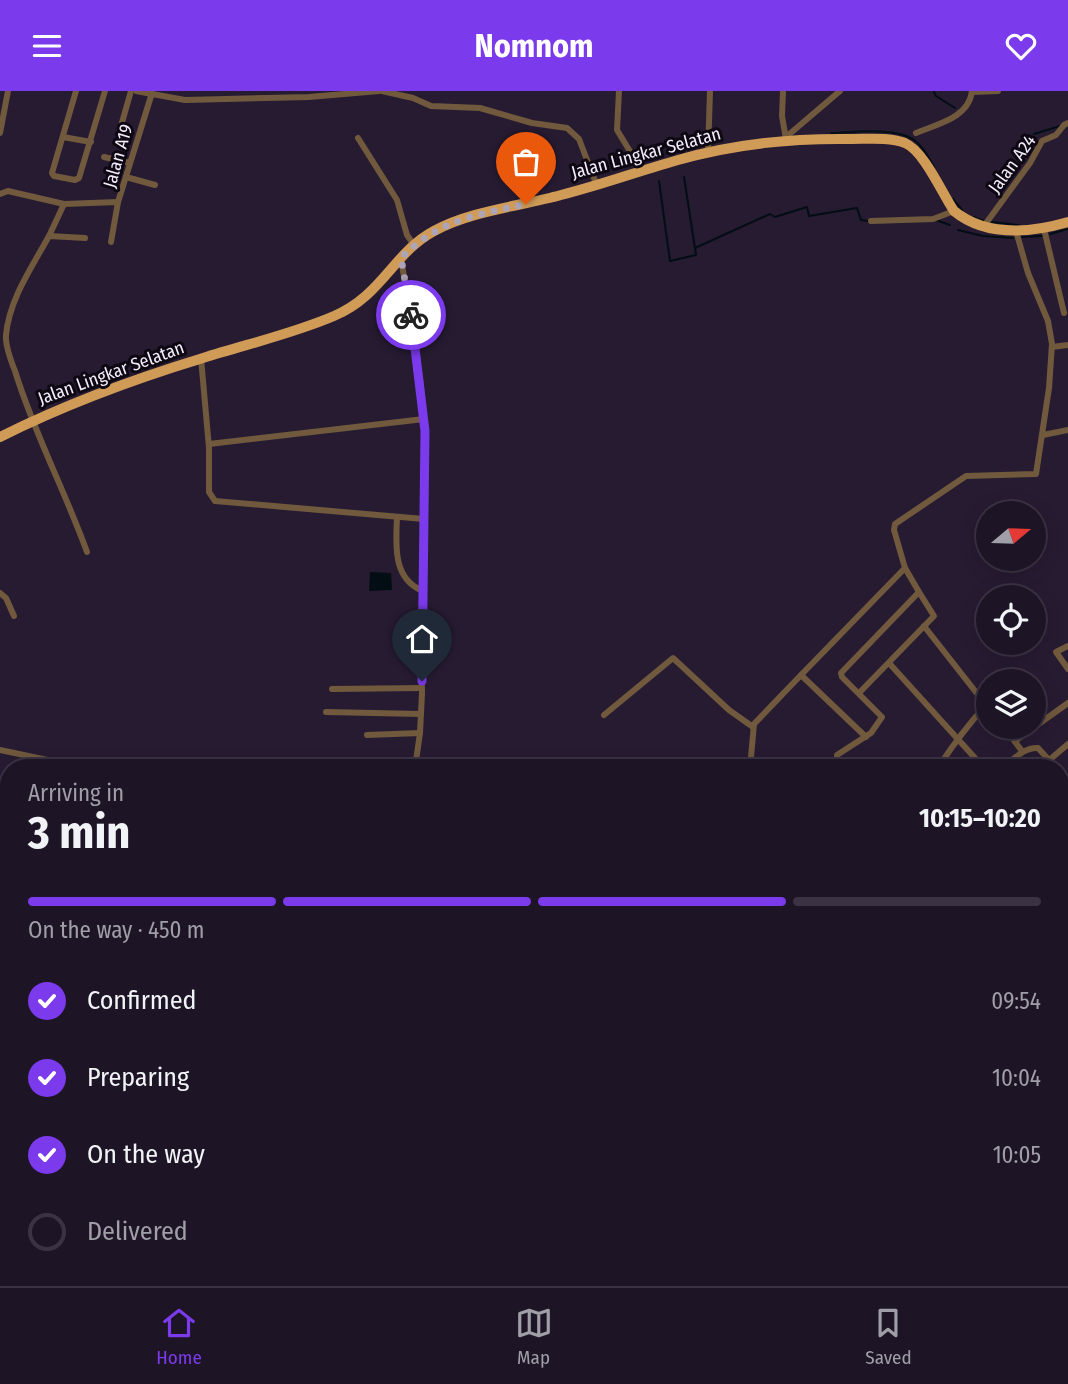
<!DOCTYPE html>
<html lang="en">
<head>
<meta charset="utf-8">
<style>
	:root { --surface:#1d1426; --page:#251d2e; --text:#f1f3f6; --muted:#a09ea7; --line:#3b3343; --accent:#7c3aed }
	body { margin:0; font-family:"Fira Sans Condensed",sans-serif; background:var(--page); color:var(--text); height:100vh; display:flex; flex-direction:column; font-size:26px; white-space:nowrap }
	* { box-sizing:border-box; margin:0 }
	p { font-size:23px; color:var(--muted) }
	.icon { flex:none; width:38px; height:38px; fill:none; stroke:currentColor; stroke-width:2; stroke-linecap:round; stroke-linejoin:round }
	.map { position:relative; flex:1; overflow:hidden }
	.side { position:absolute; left:0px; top:668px; width:1069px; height:527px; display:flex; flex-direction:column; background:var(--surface); border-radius:28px 28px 0 0; box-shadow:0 4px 18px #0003,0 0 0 2px var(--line) }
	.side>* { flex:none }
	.needle { width:46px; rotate:71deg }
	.controls { position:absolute; left:976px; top:410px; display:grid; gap:14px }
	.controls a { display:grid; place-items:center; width:70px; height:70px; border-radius:50%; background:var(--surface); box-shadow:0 4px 18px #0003,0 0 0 2px var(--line); font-size:35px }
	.pin { position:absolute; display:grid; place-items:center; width:60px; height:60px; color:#fff; margin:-72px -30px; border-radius:50% 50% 50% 0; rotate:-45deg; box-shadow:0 0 7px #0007 }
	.pin .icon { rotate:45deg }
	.courier { position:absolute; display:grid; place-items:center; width:70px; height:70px; margin:-35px; border:5px solid #7c3aed; border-radius:50%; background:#fff; color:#222; box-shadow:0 2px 9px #0007 }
	.head em { font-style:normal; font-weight:700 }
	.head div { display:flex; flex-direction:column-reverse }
	.head { display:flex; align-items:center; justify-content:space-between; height:119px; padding:0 28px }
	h1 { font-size:46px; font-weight:700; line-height:52px }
	.bar { display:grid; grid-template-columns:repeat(4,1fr); gap:10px 7px; align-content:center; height:84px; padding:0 28px }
	.bar i { height:9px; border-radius:5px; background:var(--line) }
	.bar .active { background:var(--accent) }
	.bar p { grid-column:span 4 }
	ol { padding:0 28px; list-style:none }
	li { display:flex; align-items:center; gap:21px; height:77px }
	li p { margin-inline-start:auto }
	li .icon { padding:7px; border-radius:50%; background:var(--accent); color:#fff; stroke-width:4 }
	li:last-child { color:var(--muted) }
	li i { width:38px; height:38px; border:4px solid var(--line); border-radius:50% }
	header { display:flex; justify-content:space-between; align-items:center; height:91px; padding:0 28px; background:var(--accent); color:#fff; font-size:32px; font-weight:700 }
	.dock { display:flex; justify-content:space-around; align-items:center; height:98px; border-top:2px solid var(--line); background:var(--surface); font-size:19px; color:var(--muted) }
	.dock a { display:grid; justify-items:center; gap:4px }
	.dock .active { color:var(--accent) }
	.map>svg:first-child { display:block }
	.water { fill:#030d14 }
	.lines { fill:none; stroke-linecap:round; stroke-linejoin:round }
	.stream { stroke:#030d14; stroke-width:2 }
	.minor { stroke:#70593d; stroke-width:6 }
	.tertiary { stroke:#70593d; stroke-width:8 }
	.trunk { stroke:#cf9b57; stroke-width:10 }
	.done { stroke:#ada4b7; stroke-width:7; stroke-dasharray:0 12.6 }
	.route { stroke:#7c3aed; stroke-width:9 }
	.labels { text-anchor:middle; stroke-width:6; stroke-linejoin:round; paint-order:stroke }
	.street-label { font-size:18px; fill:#f5edfe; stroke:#0d0812 }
</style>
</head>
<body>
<header><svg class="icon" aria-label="menu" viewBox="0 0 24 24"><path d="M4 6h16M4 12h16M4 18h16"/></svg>Nomnom<svg class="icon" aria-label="heart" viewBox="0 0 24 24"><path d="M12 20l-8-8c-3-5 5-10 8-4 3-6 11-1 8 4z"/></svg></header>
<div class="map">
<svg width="1068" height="1195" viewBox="0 0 1068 1195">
	<rect width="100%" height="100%" fill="#271b32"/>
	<polygon class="water" points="370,481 391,482 392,499 369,500"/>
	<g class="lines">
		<g class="stream">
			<polyline points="934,1 936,5 955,17"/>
			<path d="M 831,42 C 853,41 896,36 914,49 C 923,55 928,66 934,76"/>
			<polyline points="1034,43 1060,35"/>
			<polyline points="659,90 670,170 696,164 684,86"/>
			<polyline points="953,108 962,119"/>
			<polyline points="973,126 984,130"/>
			<polyline points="936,129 950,134"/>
			<polyline points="992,131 1019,134"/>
			<polyline points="958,139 983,145 1013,147"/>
			<polyline points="1050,143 1068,138"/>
			<polyline points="1022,146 1042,145"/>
			<polyline points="695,157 770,123 775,126 807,116 809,125 857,117 861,129 868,130"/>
		</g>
		<g class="minor">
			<polyline points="76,0 52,82 54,85 75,89 79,87 105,0"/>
			<polyline points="136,0 185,9 309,6 379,0"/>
			<polyline points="382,0 413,7 431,15 480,17 532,32 567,37 579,48 597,95"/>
			<polyline points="619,0 617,39 642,80"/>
			<polyline points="783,0 782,25 786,48"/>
			<polyline points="972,1 998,0"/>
			<polyline points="0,42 8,0"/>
			<polyline points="119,42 131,0"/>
			<path d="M 916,42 C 937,33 969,27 972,0"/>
			<polyline points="63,46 91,51"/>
			<polyline points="786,46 840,0"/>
			<polyline points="358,47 397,109 407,144 414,154"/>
			<polyline points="708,62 710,0"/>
			<polyline points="104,66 130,72"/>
			<polyline points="126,86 155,94"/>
			<polyline points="0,103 8,100 64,113 118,111"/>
			<polyline points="871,130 933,128 954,120"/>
			<polyline points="984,135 1030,72 1042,50 1056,44 1064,34 1068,32"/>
			<polyline points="1044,138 1064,222"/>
			<polyline points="49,145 64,113"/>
			<path d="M 85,147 L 49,145 C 32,176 9,209 6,244 C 5,255 11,270 15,280 C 34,342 65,400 87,461"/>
			<polyline points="111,151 118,111 152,2"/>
			<polyline points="401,167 420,287 425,340 421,557 422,602 420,642 415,677"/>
			<polyline points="1052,256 1068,254"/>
			<polyline points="201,267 209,357 209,401 215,410 424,428"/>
			<polyline points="1043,344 1068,339"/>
			<polyline points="209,353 424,328"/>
			<path d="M 397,426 C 396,453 392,488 423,500"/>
			<polyline points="0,502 6,507 14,525"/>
			<polyline points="924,535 986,614"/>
			<polyline points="1068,555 1056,561 1068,578"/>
			<polyline points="889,572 984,677"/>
			<polyline points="332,598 422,597"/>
			<polyline points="860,601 934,525 919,501"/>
			<polyline points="326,621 421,623"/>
			<polyline points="604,624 673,567 729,619 753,636"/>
			<polyline points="1003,635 1022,660"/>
			<polyline points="367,644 420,642"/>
			<polyline points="866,646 801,584 905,477"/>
			<polyline points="1015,650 1068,612"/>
			<polyline points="0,659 52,670 87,674 122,673 184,677"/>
			<polyline points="750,677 754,633 801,584"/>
			<polyline points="852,677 837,668 837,664 871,642 882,626 842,586 841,582 919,501 905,477 894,439 895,433 966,385 1036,383 1049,297 1052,253 1048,230 1028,182 1016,140"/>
			<path d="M 938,677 C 952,655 968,634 986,614 L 989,617"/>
			<path d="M 1002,677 C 1013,669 1024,656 1038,657 L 1049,669"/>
			<polyline points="1040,677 1068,653"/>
			<polyline points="1060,709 1068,704"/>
			<polyline points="0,998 9,1001"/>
			<polyline points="1,1047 9,1050"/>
			<polyline points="0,1075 9,1079"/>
			<polyline points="1060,1102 1060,1138"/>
			<polyline points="1060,1168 1063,1195"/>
			<polyline points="0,1177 9,1181"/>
			<polyline points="23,1186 42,1195"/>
			<polyline points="361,1186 373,1195"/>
			<polyline points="626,1186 630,1186"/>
			<polyline points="644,1186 655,1195"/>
			<polyline points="997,1186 998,1195"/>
			<polyline points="221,1195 229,1186"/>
			<polyline points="922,1195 980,1186"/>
		</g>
		<g class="tertiary">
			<polyline points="1060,1029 1068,1029"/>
			<polyline points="778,1195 781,1186"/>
		</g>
		<path class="trunk" d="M 0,346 C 64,314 134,288 203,267 C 247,253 292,243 334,225 C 382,205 393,162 434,140 C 470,120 521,115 561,104 C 601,94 639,80 678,69 C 734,53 794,47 852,48 C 869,48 889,46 905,52 C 924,60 942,102 954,120 C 986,146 1030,142 1068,131"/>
	</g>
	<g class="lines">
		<path class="done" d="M 411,224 L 401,167 C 440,128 474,125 526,113"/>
		<polyline class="route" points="411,224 425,340 422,590"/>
	</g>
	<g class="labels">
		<g class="street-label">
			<text transform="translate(646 62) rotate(-15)" y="6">Jalan Lingkar Selatan</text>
			<text transform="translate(118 65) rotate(-74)" y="6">Jalan A19</text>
			<text transform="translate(1012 73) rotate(-54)" y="6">Jalan A24</text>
			<text transform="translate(111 282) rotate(-20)" y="6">Jalan Lingkar Selatan</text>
		</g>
	</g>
</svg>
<div class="controls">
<a><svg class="needle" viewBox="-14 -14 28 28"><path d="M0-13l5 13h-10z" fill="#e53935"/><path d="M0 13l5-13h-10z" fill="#a09ea7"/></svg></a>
<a><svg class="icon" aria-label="locate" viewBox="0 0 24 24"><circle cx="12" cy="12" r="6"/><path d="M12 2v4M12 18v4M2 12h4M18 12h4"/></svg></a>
<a><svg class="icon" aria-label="layers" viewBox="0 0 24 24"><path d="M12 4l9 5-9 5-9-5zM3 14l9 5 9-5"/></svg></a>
</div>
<div class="pin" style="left:526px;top:113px;background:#ea580c"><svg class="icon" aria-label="bag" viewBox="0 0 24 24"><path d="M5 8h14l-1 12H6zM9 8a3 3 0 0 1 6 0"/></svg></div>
<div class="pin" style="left:422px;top:590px;background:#1f2937"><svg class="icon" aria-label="home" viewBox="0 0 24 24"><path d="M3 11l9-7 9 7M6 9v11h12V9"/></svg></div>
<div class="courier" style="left:411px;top:224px"><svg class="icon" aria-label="bike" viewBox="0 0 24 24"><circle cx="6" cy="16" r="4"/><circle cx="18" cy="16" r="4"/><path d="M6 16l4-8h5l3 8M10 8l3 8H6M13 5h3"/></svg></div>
<section class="side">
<div class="head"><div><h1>3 min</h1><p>Arriving in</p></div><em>10:15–10:20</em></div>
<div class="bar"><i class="active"></i><i class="active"></i><i class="active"></i><i></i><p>On the way · 450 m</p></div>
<ol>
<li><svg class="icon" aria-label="check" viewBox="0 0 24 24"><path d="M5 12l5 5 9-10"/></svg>Confirmed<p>09:54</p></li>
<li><svg class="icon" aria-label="check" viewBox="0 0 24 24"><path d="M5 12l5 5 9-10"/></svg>Preparing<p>10:04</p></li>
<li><svg class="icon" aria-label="check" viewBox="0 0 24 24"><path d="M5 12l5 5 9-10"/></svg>On the way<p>10:05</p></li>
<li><i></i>Delivered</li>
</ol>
</section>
</div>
<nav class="dock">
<a class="active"><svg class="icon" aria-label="home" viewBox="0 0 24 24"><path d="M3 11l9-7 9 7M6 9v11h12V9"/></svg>Home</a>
<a><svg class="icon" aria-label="map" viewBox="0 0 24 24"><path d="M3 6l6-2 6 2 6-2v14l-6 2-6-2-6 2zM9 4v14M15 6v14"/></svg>Map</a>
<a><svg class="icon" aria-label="saved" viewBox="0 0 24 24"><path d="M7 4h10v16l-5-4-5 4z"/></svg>Saved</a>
</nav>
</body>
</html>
